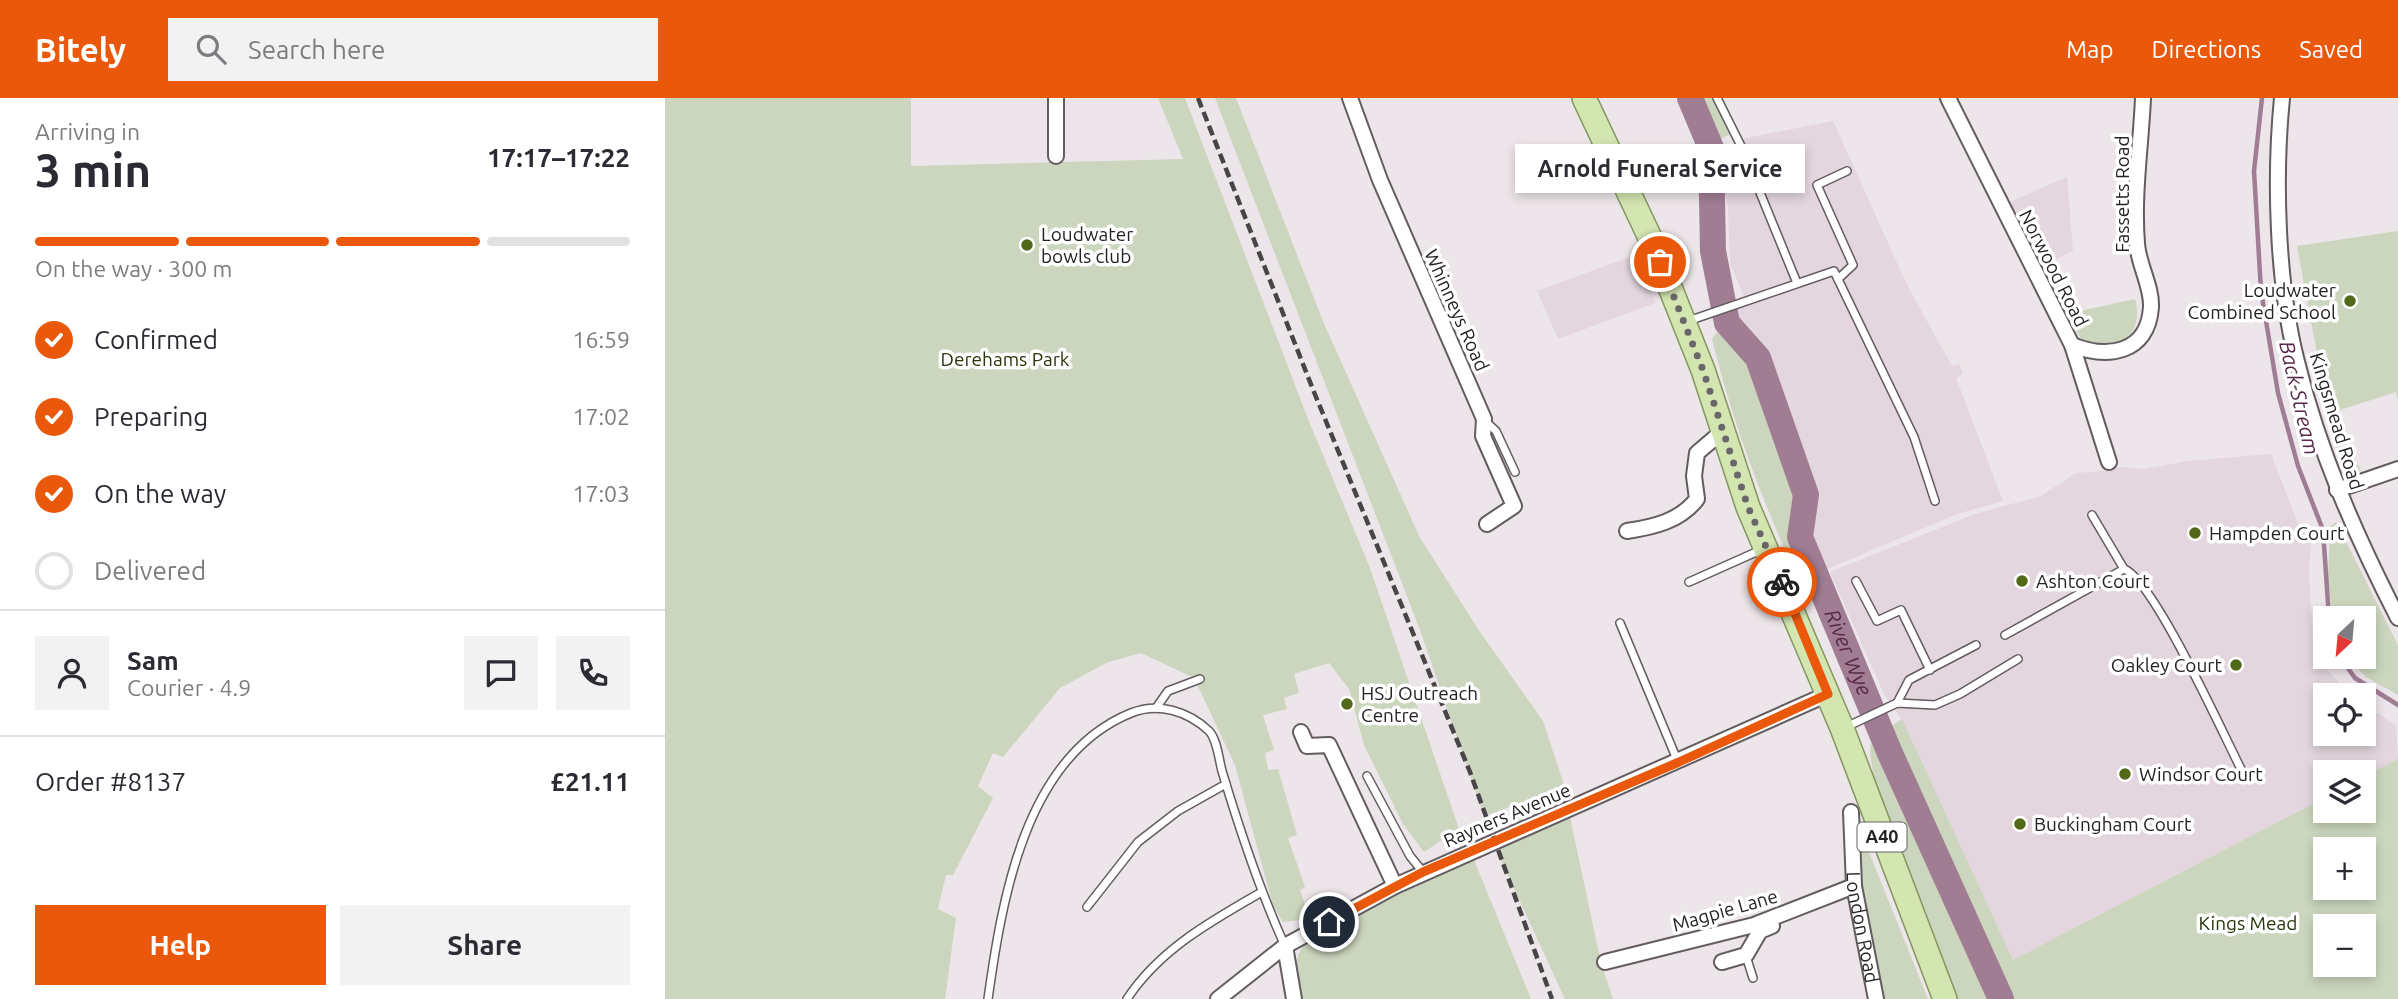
<!DOCTYPE html>
<html lang="en">
<head>
<meta charset="utf-8">
<style>
	:root { --surface:#fff; --page:#f2f2f3; --text:#2b2b33; --muted:#7c7c81; --line:#e1e1e2; --accent:#ea580c }
	body { margin:0; font-family:Ubuntu,sans-serif; background:var(--page); color:var(--text); height:100vh; display:flex; flex-direction:column; font-size:26px; white-space:nowrap }
	* { box-sizing:border-box; margin:0 }
	p { font-size:23px; color:var(--muted) }
	.icon { flex:none; width:38px; height:38px; fill:none; stroke:currentColor; stroke-width:2; stroke-linecap:round; stroke-linejoin:round }
	.map { position:relative; flex:1; overflow:hidden }
	.panel { display:flex; flex-direction:column; background:var(--surface); width:665px }
	.panel>* { flex:none }
	.needle { width:46px; rotate:206deg }
	.buttons { position:absolute; left:1648px; top:508px; display:grid; gap:14px }
	.buttons a { display:grid; place-items:center; width:63px; height:63px; border-radius:0px; background:var(--surface); box-shadow:0 4px 10px #0003; font-size:35px }
	.pin { position:absolute; display:grid; place-items:center; width:60px; height:60px; color:#fff; margin:-30px; border:4px solid #fff; border-radius:50%; box-shadow:0 2px 7px #0007 }
	.courier { position:absolute; display:grid; place-items:center; width:70px; height:70px; margin:-35px; border:5px solid #ea580c; border-radius:50%; background:#fff; color:#222; box-shadow:0 2px 9px #0007 }
	.bubble { position:absolute; height:49px; border-radius:0px; background:var(--surface); box-shadow:0 4px 10px #0003; font-size:23px; font-weight:600; line-height:49px; text-align:center }
	.headline em { font-style:normal; font-weight:600 }
	.headline div { display:flex; flex-direction:column-reverse }
	.headline { display:flex; align-items:center; justify-content:space-between; height:119px; padding:0 35px }
	h1 { font-size:46px; font-weight:600; line-height:52px }
	.bar { display:grid; grid-template-columns:repeat(4,1fr); gap:10px 7px; align-content:center; height:84px; padding:0 35px }
	.bar i { height:9px; border-radius:5px; background:var(--line) }
	.bar .selected { background:var(--accent) }
	.bar p { grid-column:span 4 }
	.line { display:flex; align-items:center; gap:18px; padding:0 35px; border-top:2px solid var(--line) }
	.line div { flex:1 }
	.round { display:grid; place-items:center; flex:none; width:74px; height:74px; border-radius:0px; background:var(--page) }
	ol { padding:0 35px; list-style:none }
	li { display:flex; align-items:center; gap:21px; height:77px }
	li p { margin-inline-start:auto }
	li .icon { padding:7px; border-radius:50%; background:var(--accent); color:#fff; stroke-width:4 }
	li:last-child { color:var(--muted) }
	li i { width:38px; height:38px; border:4px solid var(--line); border-radius:50% }
	.action { display:flex; gap:14px; margin-top:auto; padding:14px 35px }
	.action a { flex:1; height:80px; border-radius:0px; background:var(--accent); color:#fff; font-size:28px; font-weight:600; line-height:80px; text-align:center }
	.action a+a { background:var(--page); color:var(--text) }
	header { display:flex; align-items:center; gap:42px; box-sizing:border-box; height:98px; padding:0 35px; background:var(--accent); color:#fff }
	header strong { font-size:33px }
	nav { display:flex; gap:38px; margin-inline-start:auto; font-size:24px }
	.search { width:490px; height:63px; background:var(--page); display:flex; align-items:center; gap:18px; box-sizing:border-box; padding:0 24px; border-radius:0px; color:var(--muted); font-size:26px }
	main { display:flex; flex:1; min-height:0 }
	.map>svg:first-child { display:block }
	.built { fill:#e4d6de }
	.green { fill:#ccd6be; fill-rule:evenodd }
	.lines { fill:none; stroke-linecap:round; stroke-linejoin:round }
	.stream { stroke:#a17d94; stroke-width:4.5 }
	.river { stroke:#a17d94; stroke-width:26 }
	.lane-casing { stroke:#635c60; stroke-width:10 }
	.street-casing { stroke:#635c60; stroke-width:18 }
	.primary-casing { stroke:#83965d; stroke-width:26 }
	.lane { stroke:#fff; stroke-width:7 }
	.street { stroke:#fff; stroke-width:14 }
	.primary { stroke:#d3e5b0; stroke-width:23 }
	.rail { stroke:#484447; stroke-width:4.5; stroke-dasharray:10 5; stroke-linecap:butt }
	.done { stroke:#6b6669; stroke-width:7; stroke-dasharray:0 12.6 }
	.route { stroke:#ea580c; stroke-width:9 }
	.poi-dot { fill:#526919; stroke:#fff; stroke-width:2.5 }
	.labels { text-anchor:middle; stroke-width:7; stroke-linejoin:round; paint-order:stroke }
	.shield { fill:#fff; stroke:#666466; stroke-width:2 }
	.shield-label { font-size:18px; font-weight:bold; fill:#252224 }
	.street-label { font-size:19px; fill:#252224; stroke:#fff }
	.poi-label { font-size:19px; fill:#252224; stroke:#fff; text-anchor:start }
	.park-label { font-size:19px; fill:#29360a; stroke:#fff }
	.water-label { font-size:21px; font-style:italic; fill:#572748; stroke:#fff }
</style>
</head>
<body>
<header>
<strong>Bitely</strong>
<div class="search"><svg class="icon" aria-label="search" viewBox="0 0 24 24"><circle cx="10" cy="10" r="6"/><path d="M15 15l6 6"/></svg>Search here</div>
<nav><a>Map</a><a>Directions</a><a>Saved</a></nav>
</header>
<main>
<section class="panel">
<div class="headline"><div><h1>3 min</h1><p>Arriving in</p></div><em>17:17–17:22</em></div>
<div class="bar"><i class="selected"></i><i class="selected"></i><i class="selected"></i><i></i><p>On the way · 300 m</p></div>
<ol>
<li><svg class="icon" aria-label="check" viewBox="0 0 24 24"><path d="M5 12l5 5 9-10"/></svg>Confirmed<p>16:59</p></li>
<li><svg class="icon" aria-label="check" viewBox="0 0 24 24"><path d="M5 12l5 5 9-10"/></svg>Preparing<p>17:02</p></li>
<li><svg class="icon" aria-label="check" viewBox="0 0 24 24"><path d="M5 12l5 5 9-10"/></svg>On the way<p>17:03</p></li>
<li><i></i>Delivered</li>
</ol>
<div class="line" style="height:126px"><a class="round"><svg class="icon" aria-label="person" viewBox="0 0 24 24"><circle cx="12" cy="8" r="4"/><path d="M4 21q1-7 8-7t8 7"/></svg></a><div><b>Sam</b><p>Courier · 4.9</p></div><a class="round"><svg class="icon" aria-label="chat" viewBox="0 0 24 24"><path d="M4 5h16v11H9l-5 4z"/></svg></a><a class="round"><svg class="icon" aria-label="phone" viewBox="0 0 24 24"><path d="M5 4h4l2 5-3 2q2 4 5 5l2-3 5 2v4C11 20 4 13 5 4z"/></svg></a></div>
<div class="line" style="height:91px"><div>Order #8137</div><b>£21.11</b></div>
<div class="action"><a>Help</a><a>Share</a></div>
</section>
<div class="map">
<svg width="1733" height="901" viewBox="0 0 1733 901">
	<rect width="100%" height="100%" fill="#ece5e9"/>
	<g class="built">
		<polygon points="1168,23 1242,187 1287,268 1294,266 1298,276 1291,280 1338,403 1292,416 1153,475 1140,439 1146,412 1136,375 1096,268 1075,241 1058,227 1052,209 1079,198 1065,166 1063,108 1052,54 1081,40"/>
		<polygon points="1402,79 1408,153 1377,168 1345,104"/>
		<polygon points="973,156 990,205 893,241 872,193"/>
		<polygon points="1606,356 1634,428 1647,435 1644,472 1648,545 1661,571 1687,597 1661,597 1661,635 1699,635 1699,607 1731,627 1733,661 1699,678 1699,674 1661,674 1661,699 1348,862 1237,622 1219,596 1165,474 1310,416 1376,398 1411,375 1439,373 1456,369 1479,371 1523,363"/>
	</g>
	<g class="green">
		<polygon points="0,0 246,0 246,68 518,61 493,0 520,0 643,321 705,470 794,731 759,754 738,726 699,647 684,591 664,565 629,576 634,595 619,600 622,611 598,617 609,652 600,655 603,672 613,671 632,737 623,740 640,789 635,792 645,821 618,824 608,808 570,667 529,580 476,555 443,564 395,590 338,659 328,655 313,688 328,700 288,777 281,777 273,811 291,820 280,901 0,901"/>
		<polygon points="550,0 571,0 657,221 754,438 813,531 878,623 900,690 819,718 755,532"/>
		<polygon points="1024,0 1058,0 1073,33 1038,49"/>
		<polygon points="1733,133 1733,303 1731,294 1666,315 1670,315 1696,373 1681,379 1660,316 1663,315 1632,148"/>
		<path d="M 1470,201 C 1481,238 1449,257 1417,242 L 1401,216 Z"/>
		<path d="M 1052,234 C 1065,245 1078,255 1086,269 C 1096,287 1137,402 1136,420 C 1135,426 1129,434 1126,439 L 1137,473 L 1128,470 C 1095,397 1066,319 1047,241 Z"/>
		<polygon points="1671,424 1733,547 1733,597 1701,579 1682,559 1699,558 1699,520 1668,520 1663,480 1665,428"/>
		<path d="M 1237,621 L 1348,862 L 1661,699 L 1661,712 L 1699,712 L 1699,678 L 1733,661 L 1733,901 L 1341,901 L 1218,633 ZM 1661,751 L 1699,751 L 1699,789 L 1661,789 ZM 1661,828 L 1699,828 L 1699,866 L 1661,866 Z"/>
		<path d="M 1206,644 L 1323,901 L 1288,901 C 1271,854 1197,683 1206,644 Z"/>
		<polygon points="905,719 936,865 948,901 900,901 828,745"/>
		<polygon points="1191,722 1263,901 1219,901 1198,827"/>
		<polygon points="809,762 866,901 636,901 631,863 639,844 749,786"/>
	</g>
	<g class="lines">
		<g class="stream">
			<polyline points="1597,0 1589,73 1596,193 1613,295 1633,368 1658,432 1664,520"/>
			<polyline points="1674,558 1690,580 1733,607"/>
		</g>
		<path class="river" id="s1" d="M 1025,0 L 1046,50 L 1048,153 L 1062,225 L 1093,260 L 1141,397 L 1135,439 L 1224,653 L 1336,901"/>
		<g class="lane-casing">
			<g id="lane">
				<polyline points="1052,0 1076,48 1132,185"/>
				<polyline points="1173,181 1188,167 1152,87 1182,73"/>
				<polyline points="1023,223 1169,173 1249,339 1270,403"/>
				<polyline points="819,322 831,333 850,374"/>
				<polyline points="1427,417 1459,471"/>
				<polyline points="1191,483 1212,523 1236,512 1265,572"/>
				<polyline points="1024,484 1098,451"/>
				<polyline points="955,525 1013,664"/>
				<path d="M 1340,537 L 1459,471 C 1489,481 1562,645 1581,681"/>
				<polyline points="1232,605 1244,582 1311,547"/>
				<polyline points="491,610 503,593 535,581"/>
				<polyline points="1181,629 1232,605 1270,607 1295,596 1353,561"/>
				<polyline points="702,678 745,758 758,774"/>
				<polyline points="422,809 473,744 513,713 561,686"/>
				<polyline points="1081,858 1088,880"/>
				<path d="M 323,901 C 337,801 360,658 466,615 C 493,604 523,613 544,633 C 552,641 554,662 557,673 C 575,733 594,791 620,848"/>
				<path d="M 462,901 C 494,852 546,823 595,795"/>
			</g>
		</g>
		<g class="street-casing">
			<g id="street">
				<polyline points="685,0 715,82 819,321 818,338 849,408 822,426"/>
				<polyline points="1283,0 1407,247 1444,364"/>
				<path d="M 1617,0 C 1609,81 1612,185 1632,264 C 1654,354 1691,438 1733,520"/>
				<polyline points="391,58 391,0"/>
				<path d="M 1407,247 C 1442,261 1483,256 1486,209 C 1487,188 1473,166 1472,145 C 1468,98 1476,47 1478,0"/>
				<polyline points="1672,392 1733,371"/>
				<path d="M 962,433 C 989,429 1015,423 1032,401 L 1029,378 L 1032,355 L 1059,332"/>
				<polyline points="636,634 642,648 664,647 730,788"/>
				<path id="s2" d="M 1186,714 L 1189,788 L 1211,901"/>
				<polyline points="620,848 629,901"/>
				<polyline points="940,864 1089,827 1189,788"/>
				<polyline points="1057,864 1081,857 1095,833 1107,828"/>
				<polyline points="553,901 620,848 730,788 1163,596"/>
			</g>
		</g>
		<g class="primary-casing">
			<polyline id="primary" points="919,0 987,144 1038,272 1083,409 1177,630 1280,901"/>
		</g>
		<use href="#lane" class="lane"/>
		<use href="#street" class="street"/>
		<use href="#primary" class="primary"/>
		<polyline class="rail" points="533,0 649,294 805,674 887,901"/>
	</g>
	<g class="lines">
		<polyline class="done" points="995,164 1038,272 1083,409 1117,484"/>
		<polyline class="route" points="664,824 758,774 1014,664 1163,596 1117,484"/>
	</g>
	<g class="poi-dot">
		<circle cx="362" cy="147" r="7"/>
		<circle cx="1685" cy="203" r="7"/>
		<circle cx="1530" cy="435" r="7"/>
		<circle cx="1357" cy="483" r="7"/>
		<circle cx="1571" cy="567" r="7"/>
		<circle cx="682" cy="606" r="7"/>
		<circle cx="1460" cy="676" r="7"/>
		<circle cx="1355" cy="726" r="7"/>
	</g>
	<g class="labels">
		<rect class="shield" x="1192.5" y="724.5" width="49" height="29" rx="5"/>
		<g class="shield-label">
			<text x="1217" y="745">A40</text>
		</g>
		<g class="street-label">
			<text transform="translate(1457 96) rotate(-90)" y="7">Fassetts Road</text>
			<text transform="translate(1389 170) rotate(63)" y="7">Norwood Road</text>
			<text transform="translate(792 212) rotate(66)" y="7">Whinneys Road</text>
			<text transform="translate(1672 323) rotate(73)" y="7">Kingsmead Road</text>
			<text transform="translate(842 717) rotate(-23)" y="7">Rayners Avenue</text>
			<text transform="translate(1060 812) rotate(-16)" y="7">Magpie Lane</text>
			<text dy="7" stroke="none"><textPath href="#s2" startOffset="116">London Road</textPath></text>
		</g>
		<g class="poi-label">
			<text x="376" y="143">Loudwater<tspan x="376" dy="22">bowls club</tspan></text>
			<text x="1671" y="199" text-anchor="end">Loudwater<tspan x="1671" dy="22">Combined School</tspan></text>
			<text x="1544" y="442">Hampden Court</text>
			<text x="1371" y="490">Ashton Court</text>
			<text x="1557" y="574" text-anchor="end">Oakley Court</text>
			<text x="696" y="602">HSJ Outreach<tspan x="696" dy="22">Centre</tspan></text>
			<text x="1474" y="683">Windsor Court</text>
			<text x="1369" y="733">Buckingham Court</text>
		</g>
		<g class="park-label">
			<text x="340" y="268">Derehams Park</text>
			<text x="1583" y="832">Kings Mead</text>
		</g>
		<g class="water-label">
			<text transform="translate(1634 300) rotate(77)" y="7">Back Stream</text>
			<text dy="7" stroke="none"><textPath href="#s1" startOffset="590">River Wye</textPath></text>
		</g>
	</g>
</svg>
<div class="buttons">
<a><svg class="needle" viewBox="-14 -14 28 28"><path d="M0-13l5 13h-10z" fill="#e53935"/><path d="M0 13l5-13h-10z" fill="#7c7c81"/></svg></a>
<a><svg class="icon" aria-label="locate" viewBox="0 0 24 24"><circle cx="12" cy="12" r="6"/><path d="M12 2v4M12 18v4M2 12h4M18 12h4"/></svg></a>
<a><svg class="icon" aria-label="layers" viewBox="0 0 24 24"><path d="M12 4l9 5-9 5-9-5zM3 14l9 5 9-5"/></svg></a>
<a>+</a>
<a>−</a>
</div>
<div class="pin" style="left:995px;top:164px;background:#ea580c"><svg class="icon" aria-label="bag" viewBox="0 0 24 24"><path d="M5 8h14l-1 12H6zM9 8a3 3 0 0 1 6 0"/></svg></div>
<div class="pin" style="left:664px;top:824px;background:#1f2937"><svg class="icon" aria-label="home" viewBox="0 0 24 24"><path d="M3 11l9-7 9 7M6 9v11h12V9"/></svg></div>
<div class="courier" style="left:1117px;top:484px"><svg class="icon" aria-label="bike" viewBox="0 0 24 24"><circle cx="6" cy="16" r="4"/><circle cx="18" cy="16" r="4"/><path d="M6 16l4-8h5l3 8M10 8l3 8H6M13 5h3"/></svg></div>
<div class="bubble" style="left:850px;top:46px;width:290px">Arnold Funeral Service</div>
</div>
</main>
</body>
</html>
